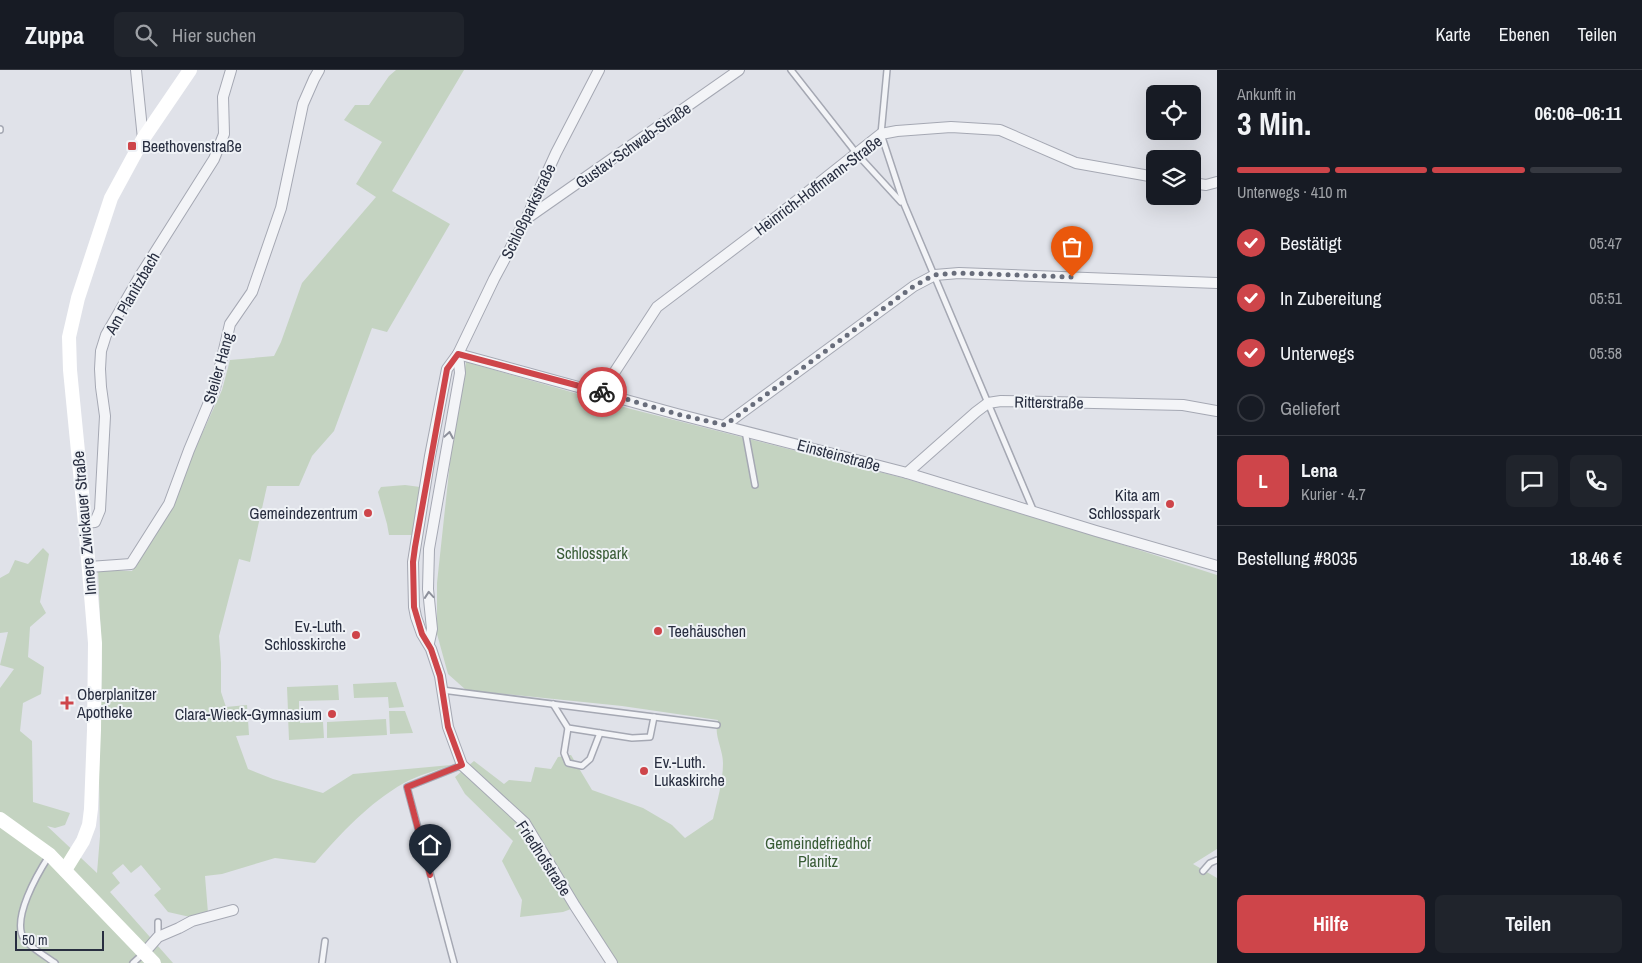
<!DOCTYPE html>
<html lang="de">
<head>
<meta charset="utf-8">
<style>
	:root { --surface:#171b24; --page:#20242c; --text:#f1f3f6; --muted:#9ea1a6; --line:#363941; --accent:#ce454a }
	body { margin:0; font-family:"Archivo Narrow",sans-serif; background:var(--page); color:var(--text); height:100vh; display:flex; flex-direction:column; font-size:19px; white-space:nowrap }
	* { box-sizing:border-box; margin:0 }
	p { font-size:16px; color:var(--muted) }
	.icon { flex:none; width:28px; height:28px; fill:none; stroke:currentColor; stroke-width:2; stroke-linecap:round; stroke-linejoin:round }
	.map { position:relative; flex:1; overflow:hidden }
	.sheet { display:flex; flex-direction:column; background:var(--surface); width:425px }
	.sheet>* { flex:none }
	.buttons { position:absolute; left:1146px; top:15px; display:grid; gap:10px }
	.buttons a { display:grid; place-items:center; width:55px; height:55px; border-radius:8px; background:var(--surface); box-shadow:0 5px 20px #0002; font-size:25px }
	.scale { position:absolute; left:15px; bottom:12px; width:89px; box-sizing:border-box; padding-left:5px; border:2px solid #282e40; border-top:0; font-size:14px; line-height:18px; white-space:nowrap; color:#282e40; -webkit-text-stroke:4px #eff2f6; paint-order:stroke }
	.pin { position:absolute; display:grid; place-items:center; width:42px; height:42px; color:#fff; margin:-51px -21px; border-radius:50% 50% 50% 0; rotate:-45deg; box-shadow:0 0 5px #0007 }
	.pin .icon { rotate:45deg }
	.courier { position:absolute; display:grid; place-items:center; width:50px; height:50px; margin:-25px; border:4px solid #ce454a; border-radius:50%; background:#fff; color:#222; box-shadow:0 1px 6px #0007 }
	.overview em { font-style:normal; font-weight:700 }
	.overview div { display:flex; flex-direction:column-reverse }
	.overview { display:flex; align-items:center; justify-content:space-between; height:85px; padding:0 20px }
	h1 { font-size:32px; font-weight:700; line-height:38px }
	.bar { display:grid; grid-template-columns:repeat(4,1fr); gap:8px 5px; align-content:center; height:60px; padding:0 20px }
	.bar i { height:6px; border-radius:4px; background:var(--line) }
	.bar .active { background:var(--accent) }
	.bar p { grid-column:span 4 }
	.line { display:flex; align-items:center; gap:12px; padding:0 20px; border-top:1px solid var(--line) }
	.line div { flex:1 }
	.round { display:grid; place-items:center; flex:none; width:52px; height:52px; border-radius:8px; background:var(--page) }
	ol { padding:0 20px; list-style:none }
	li { display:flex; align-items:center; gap:15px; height:55px }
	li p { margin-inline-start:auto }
	li .icon { padding:5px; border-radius:50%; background:var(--accent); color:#fff; stroke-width:4 }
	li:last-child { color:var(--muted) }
	li i { width:28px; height:28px; border:2px solid var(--line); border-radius:50% }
	.action { display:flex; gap:10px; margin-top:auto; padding:10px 20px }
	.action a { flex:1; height:58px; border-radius:8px; background:var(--accent); color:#fff; font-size:20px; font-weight:700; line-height:58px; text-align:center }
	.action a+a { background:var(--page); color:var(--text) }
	header { display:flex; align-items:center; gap:30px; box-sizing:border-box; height:70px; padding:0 25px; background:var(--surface); border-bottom:1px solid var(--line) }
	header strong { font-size:24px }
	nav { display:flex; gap:28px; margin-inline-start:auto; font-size:18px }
	.search { width:350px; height:45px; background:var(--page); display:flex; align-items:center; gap:12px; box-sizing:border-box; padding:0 18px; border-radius:8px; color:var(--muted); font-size:19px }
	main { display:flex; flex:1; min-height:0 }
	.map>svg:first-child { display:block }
	.green { fill:#c4d3c1 }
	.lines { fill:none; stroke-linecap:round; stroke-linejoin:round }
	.service-casing { stroke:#a5a8b3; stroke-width:8 }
	.minor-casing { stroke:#a5a8b3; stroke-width:12 }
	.service { stroke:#f3f4f7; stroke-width:5 }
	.minor { stroke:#f3f4f7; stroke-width:10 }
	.secondary { stroke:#fff; stroke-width:14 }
	.oneway { stroke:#8e919c }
	.done { stroke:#686d7b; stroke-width:5; stroke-dasharray:0 9 }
	.route { stroke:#ce454a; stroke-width:6 }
	.poi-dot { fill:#ce454a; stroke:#eff2f6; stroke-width:2 }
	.labels { text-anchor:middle; stroke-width:4; stroke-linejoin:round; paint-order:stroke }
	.street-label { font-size:16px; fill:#282e40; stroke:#eff2f6 }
	.poi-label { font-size:16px; fill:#282e40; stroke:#eff2f6; text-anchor:start }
	.park-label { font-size:16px; fill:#395c36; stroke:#eff2f6 }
</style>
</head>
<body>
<header>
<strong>Zuppa</strong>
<div class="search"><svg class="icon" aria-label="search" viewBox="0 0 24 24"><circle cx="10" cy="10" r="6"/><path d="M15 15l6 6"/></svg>Hier suchen</div>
<nav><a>Karte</a><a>Ebenen</a><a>Teilen</a></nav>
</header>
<main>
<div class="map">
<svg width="1217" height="893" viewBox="0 0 1217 893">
	<rect width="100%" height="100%" fill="#e0e2e9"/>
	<g class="green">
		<path d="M 396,0 L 464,0 L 392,121 L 450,154 L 387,262 L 372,258 L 334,361 L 312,386 L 299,416 L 267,416 L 250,492 L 239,489 L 219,566 L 221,593 L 221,622 L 226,637 L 247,635 L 249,665 L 236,666 L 248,699 L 273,709 L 323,723 L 353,704 L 451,695 C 436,701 418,705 404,713 C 369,733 341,763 315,793 L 275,788 L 222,804 L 205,806 L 208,843 L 190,847 L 168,842 L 154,825 L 161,819 L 141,795 L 131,803 L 123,794 L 112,803 L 120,813 L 110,822 L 173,893 L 0,893 L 0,618 L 14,599 L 0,595 L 8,562 L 0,563 L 0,508 L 9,503 L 15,490 L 28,494 L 43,478 L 49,484 L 40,532 L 46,543 L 30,557 L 28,587 L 44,597 L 41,624 L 23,633 L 20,661 L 32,671 L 33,732 L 70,743 L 65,755 L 55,758 L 47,756 L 97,803 L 100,766 L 99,704 L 102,593 L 98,500 L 132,501 L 138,492 L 169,436 L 222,320 L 230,290 L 274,286 L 281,272 L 302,213 L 376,127 L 356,114 L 382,72 L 344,50 L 355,35 L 369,35 L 389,6 Z"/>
		<path d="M 466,292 L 631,339 L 903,408 L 1111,471 L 1217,505 L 1217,779 L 1193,794 L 1217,808 L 1217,893 L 617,893 L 579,836 L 563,842 L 520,847 L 522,830 L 502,791 L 513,771 L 465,724 L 455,707 L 474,691 L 504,714 L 509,710 L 531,712 L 535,697 L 551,699 L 558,687 L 571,685 L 592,720 L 643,738 L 672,755 L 685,768 L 713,749 C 717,731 723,712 723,693 C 723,679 713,664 718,650 L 622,636 L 466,620 L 448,604 L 437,564 L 437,513 L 451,383 Z"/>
		<polygon points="405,415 420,417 414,465 389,465 387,454 378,422 381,417"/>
		<polygon points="396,612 404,637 389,638 388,627 354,628 353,614"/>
		<polygon points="338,615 339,630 299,631 299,641 288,641 287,617"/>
		<polygon points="389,641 405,641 413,663 390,664"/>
		<polygon points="288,646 300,646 300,653 323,652 324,668 289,670"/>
		<polygon points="386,649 387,665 327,668 327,652"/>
	</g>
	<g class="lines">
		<g class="service-casing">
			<g id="service">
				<polyline points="791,0 857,84 901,132"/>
				<polyline points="887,0 881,64 904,134 1034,442"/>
				<polyline points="0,59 0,60"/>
				<polyline points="745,361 755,415"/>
				<polyline points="442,620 717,655"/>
				<polyline points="553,634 568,658 632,668 650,667 654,647"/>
				<polyline points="568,658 564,683 568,693 582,696 590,689 600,663"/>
				<path d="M 49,786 C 38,803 11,849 24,869 C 27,875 48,888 55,893"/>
				<polyline points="1203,801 1210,793 1217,790"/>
				<polyline points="158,852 158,866"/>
				<polyline points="133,893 144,883"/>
				<polyline points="322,893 325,871"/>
				<polyline points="454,893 407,717 462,695"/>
			</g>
		</g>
		<g class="minor-casing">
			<g id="minor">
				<polyline points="136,0 143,69"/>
				<polyline points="599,0 556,83 526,149 494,209 458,284 447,299 430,386 413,492 414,537 416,547 422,564 431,579 440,606 448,657 462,695 525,753 575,836 612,893"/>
				<polyline points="1192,113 1206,115 1217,112"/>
				<polyline points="526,149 739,0"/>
				<polyline points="458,284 677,344 907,403 1096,461 1217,496"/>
				<polyline points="606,324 612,306 657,237 780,144 881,64 897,61 951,57 1000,60 1076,93 1155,107"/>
				<polyline points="725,355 914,216 935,205 959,203 1217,213"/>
				<polyline points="907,403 976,342 988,333 1001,331 1183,335 1217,341"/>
				<polyline points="85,453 95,452 100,440 105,346 101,317 100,299 101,281 106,265 140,206 214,89 224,64 223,27 231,0"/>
				<polyline points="89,497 131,494 169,434 189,380 215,318 230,254 252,222 281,138 303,34 314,9 319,0"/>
				<polyline points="429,573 432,559 428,519 429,479 460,303 458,284"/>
				<polyline points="144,883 158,867 179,858 192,851 233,840"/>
			</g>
		</g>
		<use href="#service" class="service"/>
		<use href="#minor" class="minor"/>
		<g class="secondary">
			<polyline points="0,749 50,785 154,893"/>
			<polyline points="65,800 83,771 89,755 91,739 94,660 95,573 85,453 70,300 69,267 78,228 111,128 143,69 190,0"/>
		</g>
	</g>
	<defs><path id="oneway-chevron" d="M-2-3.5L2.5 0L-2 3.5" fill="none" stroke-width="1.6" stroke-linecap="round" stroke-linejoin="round" transform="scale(1.25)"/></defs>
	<g class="oneway">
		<use href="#oneway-chevron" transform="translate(449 365) rotate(-80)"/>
		<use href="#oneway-chevron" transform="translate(429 525) rotate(-95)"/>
	</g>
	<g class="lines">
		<polyline class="done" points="602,322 677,344 725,355 914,216 934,205 958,203 1072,207"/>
		<polyline class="route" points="430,805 407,717 462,695 448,657 440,606 431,579 422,564 414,537 413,492 415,477 447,299 458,284 602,322"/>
	</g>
	<g class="poi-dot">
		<rect x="127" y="71" width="10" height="10" rx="2.5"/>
		<circle cx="1170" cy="434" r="5"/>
		<circle cx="368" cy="443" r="5"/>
		<circle cx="658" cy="561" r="5"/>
		<circle cx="356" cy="565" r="5"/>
		<path d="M64.5 625.5h5v5h5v5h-5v5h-5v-5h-5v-5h5z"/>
		<circle cx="332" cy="644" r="5"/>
		<circle cx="644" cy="701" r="5"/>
	</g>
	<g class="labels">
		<g class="street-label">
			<text transform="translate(633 75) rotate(-35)" y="6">Gustav-Schwab-Straße</text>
			<text transform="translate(818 115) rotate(-37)" y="6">Heinrich-Hoffmann-Straße</text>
			<text transform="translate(528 141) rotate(-64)" y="6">Schloßparkstraße</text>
			<text transform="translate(132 223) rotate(-60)" y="6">Am Planitzbach</text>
			<text transform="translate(218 298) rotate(-74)" y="6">Steiler Hang</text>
			<text transform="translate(1049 332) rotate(1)" y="6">Ritterstraße</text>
			<text transform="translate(839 385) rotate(15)" y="6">Einsteinstraße</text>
			<text transform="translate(84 453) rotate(-95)" y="6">Innere Zwickauer Straße</text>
			<text transform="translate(544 788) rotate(57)" y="6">Friedhofstraße</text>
		</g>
		<g class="poi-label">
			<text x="142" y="82">Beethovenstraße</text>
			<text x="1160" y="431" text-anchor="end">Kita am<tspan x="1160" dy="18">Schlosspark</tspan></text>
			<text x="358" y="449" text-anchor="end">Gemeindezentrum</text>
			<text x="346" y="562" text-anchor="end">Ev.-Luth.<tspan x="346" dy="18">Schlosskirche</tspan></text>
			<text x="668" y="567">Teehäuschen</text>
			<text x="77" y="630">Oberplanitzer<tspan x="77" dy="18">Apotheke</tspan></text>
			<text x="322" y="650" text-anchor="end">Clara-Wieck-Gymnasium</text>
			<text x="654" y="698">Ev.-Luth.<tspan x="654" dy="18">Lukaskirche</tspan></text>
		</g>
		<g class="park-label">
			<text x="592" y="489">Schlosspark</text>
			<text x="818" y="779">Gemeindefriedhof<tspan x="818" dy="18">Planitz</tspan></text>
		</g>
	</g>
</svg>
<div class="buttons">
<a><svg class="icon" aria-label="locate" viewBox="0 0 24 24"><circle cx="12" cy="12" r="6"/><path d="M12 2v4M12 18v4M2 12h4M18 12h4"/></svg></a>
<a><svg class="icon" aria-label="layers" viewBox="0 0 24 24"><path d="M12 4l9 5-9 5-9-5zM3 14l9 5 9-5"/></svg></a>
</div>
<div class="scale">50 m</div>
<div class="pin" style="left:1072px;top:207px;background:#ea580c"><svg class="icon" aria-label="bag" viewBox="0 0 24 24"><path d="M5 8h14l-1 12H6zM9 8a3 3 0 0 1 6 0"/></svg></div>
<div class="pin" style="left:430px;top:805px;background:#1f2937"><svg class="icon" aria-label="home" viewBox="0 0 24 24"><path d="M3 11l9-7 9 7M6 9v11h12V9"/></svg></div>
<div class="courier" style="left:602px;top:322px"><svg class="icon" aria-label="bike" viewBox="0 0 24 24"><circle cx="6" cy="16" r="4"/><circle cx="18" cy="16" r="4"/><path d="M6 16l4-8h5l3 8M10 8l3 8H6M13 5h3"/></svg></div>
</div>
<section class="sheet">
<div class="overview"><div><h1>3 Min.</h1><p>Ankunft in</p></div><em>06:06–06:11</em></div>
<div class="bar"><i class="active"></i><i class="active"></i><i class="active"></i><i></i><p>Unterwegs · 410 m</p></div>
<ol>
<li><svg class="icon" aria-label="check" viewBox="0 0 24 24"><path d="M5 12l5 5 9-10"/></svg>Bestätigt<p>05:47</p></li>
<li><svg class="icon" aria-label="check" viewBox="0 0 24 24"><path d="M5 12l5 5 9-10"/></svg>In Zubereitung<p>05:51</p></li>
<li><svg class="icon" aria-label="check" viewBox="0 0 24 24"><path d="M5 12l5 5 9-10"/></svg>Unterwegs<p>05:58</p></li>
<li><i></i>Geliefert</li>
</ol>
<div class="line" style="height:90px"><b class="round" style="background:var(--accent);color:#fff">L</b><div><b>Lena</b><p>Kurier · 4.7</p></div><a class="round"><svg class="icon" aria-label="chat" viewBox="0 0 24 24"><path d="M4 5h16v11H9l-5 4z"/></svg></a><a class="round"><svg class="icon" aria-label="phone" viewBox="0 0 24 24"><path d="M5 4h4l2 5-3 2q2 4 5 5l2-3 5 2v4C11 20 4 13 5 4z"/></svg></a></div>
<div class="line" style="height:65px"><div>Bestellung #8035</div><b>18.46 €</b></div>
<div class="action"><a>Hilfe</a><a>Teilen</a></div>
</section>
</main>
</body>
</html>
